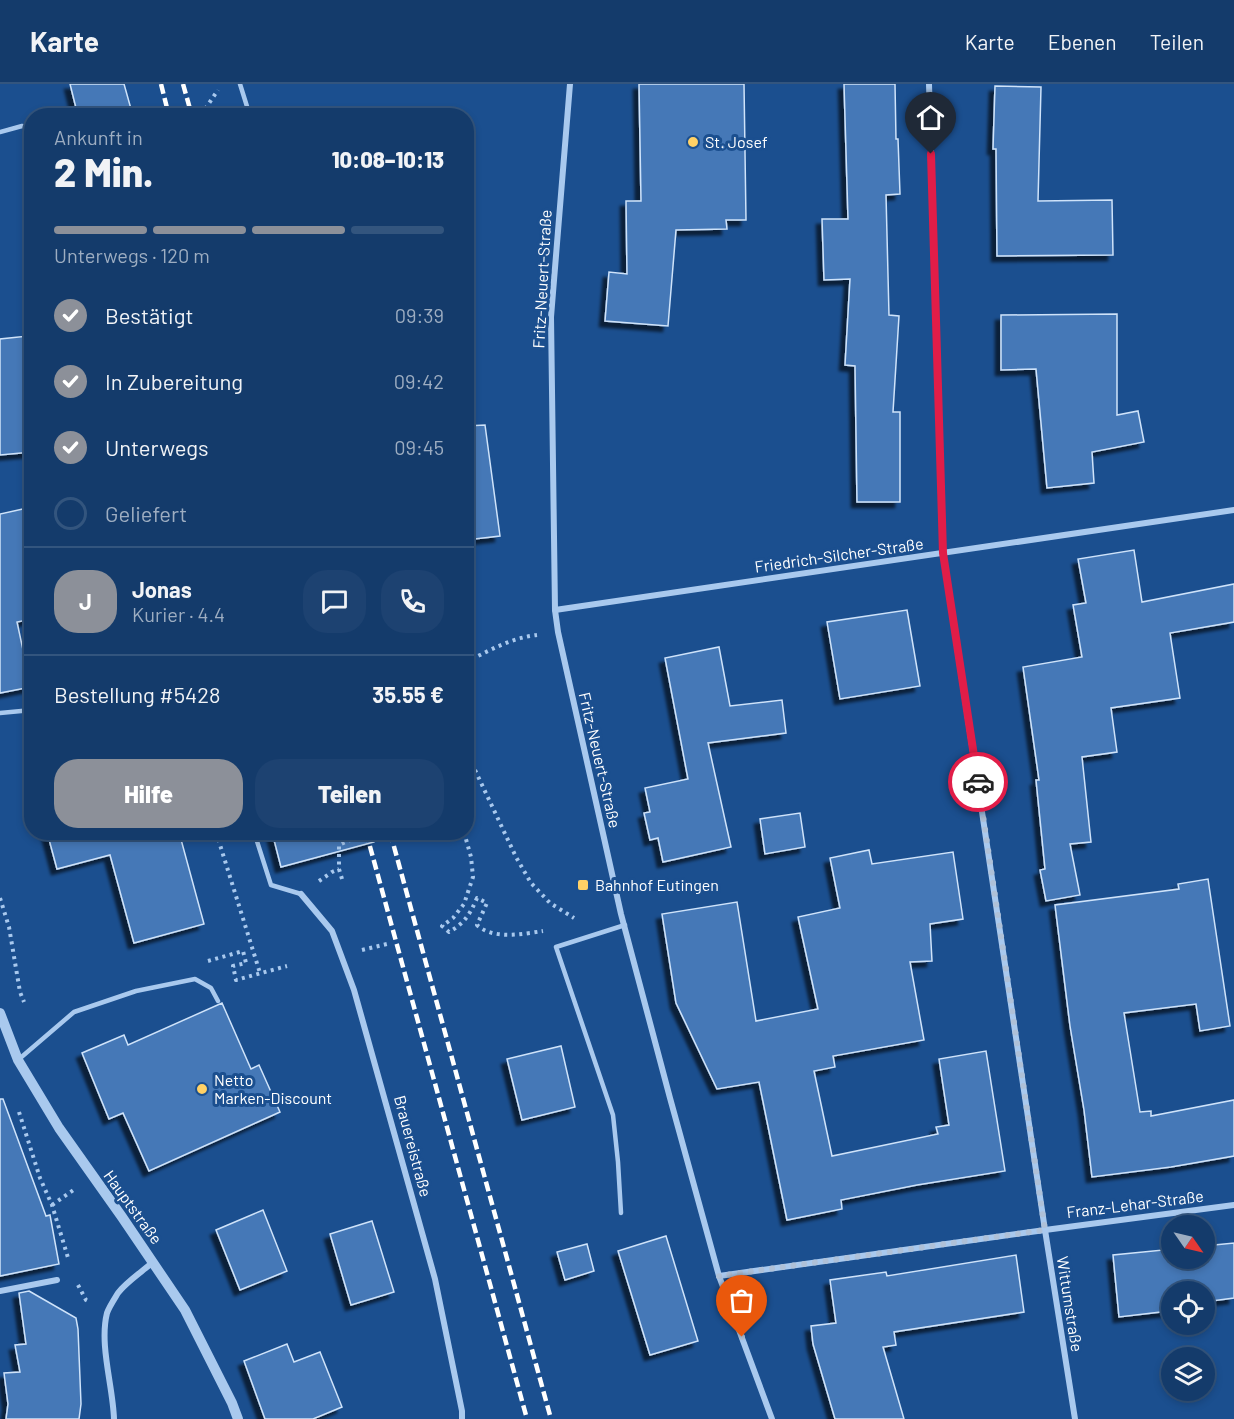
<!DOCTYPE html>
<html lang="de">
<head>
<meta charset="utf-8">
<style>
	:root { --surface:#143b6b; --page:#1d4271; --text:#f1f3f6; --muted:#9dadc1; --line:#33557e; --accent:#8c9099 }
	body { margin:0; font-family:Barlow,sans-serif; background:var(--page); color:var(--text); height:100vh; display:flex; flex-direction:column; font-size:22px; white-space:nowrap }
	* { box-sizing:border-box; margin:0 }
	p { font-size:20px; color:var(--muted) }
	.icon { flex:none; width:33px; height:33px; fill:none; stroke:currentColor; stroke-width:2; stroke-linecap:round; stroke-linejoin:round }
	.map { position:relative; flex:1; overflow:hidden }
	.drawer { position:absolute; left:24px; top:24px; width:450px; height:732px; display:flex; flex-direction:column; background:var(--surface); border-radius:24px; box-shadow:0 3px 9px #0003,0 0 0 2px var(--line) }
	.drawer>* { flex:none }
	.needle { width:39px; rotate:124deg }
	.tools { position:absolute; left:1161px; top:1131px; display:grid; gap:12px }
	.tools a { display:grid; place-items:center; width:54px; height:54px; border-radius:50%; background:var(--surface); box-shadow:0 3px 9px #0003,0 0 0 2px var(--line); font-size:30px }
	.pin { position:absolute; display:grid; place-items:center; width:51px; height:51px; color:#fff; margin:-62px -26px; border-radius:50% 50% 50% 0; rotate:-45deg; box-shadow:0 0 6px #0007 }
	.pin .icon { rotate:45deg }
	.courier { position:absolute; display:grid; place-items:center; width:60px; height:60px; margin:-30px; border:4px solid #e11d48; border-radius:50%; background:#fff; color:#222; box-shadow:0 2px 8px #0007 }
	.head em { font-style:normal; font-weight:800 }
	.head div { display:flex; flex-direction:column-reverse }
	.head { display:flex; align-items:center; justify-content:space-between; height:102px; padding:0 30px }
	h1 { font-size:39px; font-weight:800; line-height:45px }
	.bar { display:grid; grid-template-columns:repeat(4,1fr); gap:9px 6px; align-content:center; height:72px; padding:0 30px }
	.bar i { height:8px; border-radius:4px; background:var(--line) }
	.bar .current { background:var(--accent) }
	.bar p { grid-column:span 4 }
	.line { display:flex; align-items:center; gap:15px; padding:0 30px; border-top:2px solid var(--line) }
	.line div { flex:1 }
	.round { display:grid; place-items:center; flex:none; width:63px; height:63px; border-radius:24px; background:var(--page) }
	ol { padding:0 30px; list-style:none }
	li { display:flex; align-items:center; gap:18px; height:66px }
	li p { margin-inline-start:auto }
	li .icon { padding:6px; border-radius:50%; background:var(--accent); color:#fff; stroke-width:4 }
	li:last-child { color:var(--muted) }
	li i { width:33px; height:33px; border:3px solid var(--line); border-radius:50% }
	.cta { display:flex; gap:12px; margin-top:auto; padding:12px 30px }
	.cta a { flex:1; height:69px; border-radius:24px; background:var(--accent); color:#fff; font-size:24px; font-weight:800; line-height:69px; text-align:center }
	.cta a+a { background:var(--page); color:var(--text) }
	header { display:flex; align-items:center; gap:36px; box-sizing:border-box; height:84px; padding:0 30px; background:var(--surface); border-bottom:2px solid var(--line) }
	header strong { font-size:28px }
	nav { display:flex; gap:33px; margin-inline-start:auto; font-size:21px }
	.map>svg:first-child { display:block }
	.building { fill:#4478b7; stroke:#cfe3fa; stroke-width:1.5; filter:url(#shadow) }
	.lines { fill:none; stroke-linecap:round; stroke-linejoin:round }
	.path { stroke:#a9c9ee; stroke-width:4; stroke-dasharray:3 4.5; stroke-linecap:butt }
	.service { stroke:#a9c9ee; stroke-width:4.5 }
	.minor { stroke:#a9c9ee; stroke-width:6 }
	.tertiary { stroke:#a9c9ee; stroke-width:10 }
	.rail { stroke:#fff; stroke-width:4.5; stroke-dasharray:10 4.5; stroke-linecap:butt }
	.done { stroke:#afc1d8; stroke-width:6; stroke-dasharray:0 10.8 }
	.route { stroke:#e11d48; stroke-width:8 }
	.poi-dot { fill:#ffd166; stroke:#1b4f8f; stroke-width:2 }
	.labels { text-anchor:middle; stroke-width:6; stroke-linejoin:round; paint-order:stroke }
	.poi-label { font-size:16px; fill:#fff; stroke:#1b4f8f; text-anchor:start }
	.street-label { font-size:16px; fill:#fff; stroke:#1b4f8f }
</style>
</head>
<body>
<header>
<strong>Karte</strong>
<nav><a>Karte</a><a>Ebenen</a><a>Teilen</a></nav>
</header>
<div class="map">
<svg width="1234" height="1335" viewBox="0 0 1234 1335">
	<defs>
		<filter id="shadow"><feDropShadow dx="-5.5" dy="5.5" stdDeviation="1.5" flood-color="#0009"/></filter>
	</defs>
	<rect width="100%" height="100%" fill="#1b4f8f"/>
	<g class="building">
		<polygon points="70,0 124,0 133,32 78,32"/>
		<polygon points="639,0 744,0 746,136 726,136 727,145 676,146 668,242 605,237 609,188 627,190 626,117 641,117"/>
		<polygon points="844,0 895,0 896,55 898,55 900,110 886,111 889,231 899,232 893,328 900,328 900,418 857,418 855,282 845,281 850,195 824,196 822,135 848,135"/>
		<polygon points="995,2 1041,3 1038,117 1112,116 1113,171 997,172 996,65 993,65"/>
		<polygon points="1117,230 1117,331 1138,327 1144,358 1092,368 1094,399 1047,404 1036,285 1001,286 1001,231"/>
		<polygon points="28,252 29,262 32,262 32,368 0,371 0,255"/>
		<polygon points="485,341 500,452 466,456 466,342"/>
		<polygon points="32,423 32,535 17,538 31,603 0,609 0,430"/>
		<polygon points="1134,466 1142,518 1234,500 1234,538 1170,549 1180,614 1111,624 1117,668 1082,673 1091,758 1070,760 1080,811 1046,817 1040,786 1045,785 1036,696 1039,696 1023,583 1082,573 1073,521 1086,519 1078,475"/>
		<polygon points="907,526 920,602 840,615 827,538"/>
		<polygon points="719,563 730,622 782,616 786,649 708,659 731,763 663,778 658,754 650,756 644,729 650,728 645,704 688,695 665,574"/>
		<polygon points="800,729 805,763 765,770 760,735"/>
		<polygon points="47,748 179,748 204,840 134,859 110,771 57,785"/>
		<polygon points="272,748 372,748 374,758 281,783"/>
		<polygon points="869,766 872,780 953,768 963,835 930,840 932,877 910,878 924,956 833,972 835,983 814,987 832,1072 938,1050 936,1043 949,1041 939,975 986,967 1005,1087 917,1101 841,1116 842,1125 787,1136 759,998 717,1005 676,919 662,830 737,818 756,937 818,925 798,833 840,824 830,774"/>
		<polygon points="1208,795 1230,942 1200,947 1196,920 1124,929 1140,1028 1151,1027 1151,1032 1234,1016 1234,1072 1171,1083 1092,1093 1084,1026 1070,942 1055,821 1179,805 1178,800"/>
		<polygon points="222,919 251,985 259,981 280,1028 149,1087 123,1029 109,1035 82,969 124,951 128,961"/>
		<polygon points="561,962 575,1023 522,1036 507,975"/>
		<polygon points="0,1015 3,1015 46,1132 50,1131 59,1180 0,1192"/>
		<polygon points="263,1126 287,1187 240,1206 216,1146"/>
		<polygon points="372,1137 394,1208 351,1221 330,1150"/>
		<polygon points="666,1152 698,1257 650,1271 618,1167"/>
		<polygon points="1234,1159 1234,1214 1204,1218 1204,1208 1172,1208 1172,1222 1168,1222 1169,1227 1119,1233 1113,1171 1163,1166 1163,1168 1172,1167 1172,1174 1204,1174 1204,1162"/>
		<polygon points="587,1160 594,1187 565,1196 557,1168"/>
		<polygon points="1016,1171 1024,1228 894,1248 896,1261 883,1263 904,1335 835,1335 813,1260 811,1242 836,1239 830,1196 886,1188 887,1192"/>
		<polygon points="29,1207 76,1234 78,1245 81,1320 79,1335 6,1335 8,1320 4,1289 20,1288 15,1261 26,1260 19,1209"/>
		<polygon points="287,1260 294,1278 320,1268 342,1323 313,1335 265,1335 244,1277"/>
	</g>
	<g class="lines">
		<g class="path">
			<polyline points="201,31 218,6"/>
			<path d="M 466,580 L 470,576 C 492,565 512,554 537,551"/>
			<polyline points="466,674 475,686 516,773 531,799 550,819 574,834"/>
			<polyline points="216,748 260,889"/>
			<path d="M 464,748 L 471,773 L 473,793 L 464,820 L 453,834 L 442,842 L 449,848 C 465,839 470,830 477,814 L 487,819 L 477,841 C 493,856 523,850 543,847"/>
			<polyline points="342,795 339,785 339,761 357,753"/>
			<polyline points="319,797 332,788 339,785"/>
			<polyline points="0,814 9,843 20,908 24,918"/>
			<polyline points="362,866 387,860"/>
			<polyline points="208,877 243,867 246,879 233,882 236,896 287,882"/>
			<polyline points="19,1028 40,1094 52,1121 69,1177"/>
			<polyline points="52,1121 75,1105"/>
			<polyline points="78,1201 86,1216 88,1217"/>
		</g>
		<g class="service">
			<polyline points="240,0 250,32"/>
			<polyline points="0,48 22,42 32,44"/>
			<polyline points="0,629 32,626"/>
			<polyline points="254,748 271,801 301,810"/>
			<polyline points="18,976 74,928 136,907 195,895 211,904 218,917"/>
			<polyline points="621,1129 618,1078 613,1031 556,863 625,841"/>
		</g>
		<g class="minor">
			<polyline points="570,0 551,233 555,526 558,548 621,830 670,1014 719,1192 772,1335"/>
			<polyline points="929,0 943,469 1045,1146 1075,1335"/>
			<polyline points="555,526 1234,426"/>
			<polyline points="301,810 332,847 354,906 435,1195 462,1327 462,1335"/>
			<polyline points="719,1192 1045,1146 1234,1121"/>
			<polyline points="0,1207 57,1196"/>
			<path d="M 114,1335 C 113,1302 99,1261 107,1229 C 109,1223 115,1214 118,1209 C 126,1198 143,1187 153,1178"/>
		</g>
		<polyline class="tertiary" points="0,929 18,976 59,1044 122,1133 185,1226 232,1319 238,1335"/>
		<g class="rail">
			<polyline points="161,0 169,32"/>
			<polyline points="183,0 192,32"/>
			<polyline points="366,748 527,1335"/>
			<polyline points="390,748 551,1335"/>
		</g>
	</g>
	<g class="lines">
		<polyline class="done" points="742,1253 719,1192 1045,1146 978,698"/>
		<polyline class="route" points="931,70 943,469 978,698"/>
	</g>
	<g class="poi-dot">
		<circle cx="693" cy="58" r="6"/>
		<rect x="577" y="795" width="12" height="12" rx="3"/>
		<circle cx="202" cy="1005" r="6"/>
	</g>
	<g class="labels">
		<g class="poi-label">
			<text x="705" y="64">St. Josef</text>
			<text x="595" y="807">Bahnhof Eutingen</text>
			<text x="214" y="1002">Netto<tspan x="214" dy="18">Marken-Discount</tspan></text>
		</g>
		<g class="street-label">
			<text transform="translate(542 195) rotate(-87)" y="6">Fritz-Neuert-Straße</text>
			<text transform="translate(839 471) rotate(-8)" y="6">Friedrich-Silcher-Straße</text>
			<text transform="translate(600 676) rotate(77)" y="6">Fritz-Neuert-Straße</text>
			<text transform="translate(413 1062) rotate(75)" y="6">Brauereistraße</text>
			<text transform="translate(1135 1120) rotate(-7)" y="6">Franz-Lehar-Straße</text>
			<text transform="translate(133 1123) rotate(54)" y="6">Hauptstraße</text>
			<text transform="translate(1070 1220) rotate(81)" y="6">Wittumstraße</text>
		</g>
	</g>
</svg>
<div class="tools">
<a><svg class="needle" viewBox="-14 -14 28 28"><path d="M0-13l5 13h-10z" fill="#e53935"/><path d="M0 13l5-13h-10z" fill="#9dadc1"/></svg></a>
<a><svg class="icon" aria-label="locate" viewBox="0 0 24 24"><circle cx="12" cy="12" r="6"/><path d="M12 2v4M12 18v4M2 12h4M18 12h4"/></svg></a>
<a><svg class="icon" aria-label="layers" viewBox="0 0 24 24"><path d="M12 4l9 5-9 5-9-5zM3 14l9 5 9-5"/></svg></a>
</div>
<div class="pin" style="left:742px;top:1253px;background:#ea580c"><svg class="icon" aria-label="bag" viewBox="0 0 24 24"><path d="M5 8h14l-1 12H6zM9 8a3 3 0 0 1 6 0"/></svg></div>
<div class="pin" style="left:931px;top:70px;background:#1f2937"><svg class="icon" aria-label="home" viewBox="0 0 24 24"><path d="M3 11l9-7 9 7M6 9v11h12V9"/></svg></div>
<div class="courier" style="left:978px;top:698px"><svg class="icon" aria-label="car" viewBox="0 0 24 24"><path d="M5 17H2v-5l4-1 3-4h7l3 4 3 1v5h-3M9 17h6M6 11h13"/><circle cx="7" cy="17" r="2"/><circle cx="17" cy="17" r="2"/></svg></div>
<section class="drawer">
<div class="head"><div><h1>2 Min.</h1><p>Ankunft in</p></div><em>10:08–10:13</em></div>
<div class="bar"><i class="current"></i><i class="current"></i><i class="current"></i><i></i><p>Unterwegs · 120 m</p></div>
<ol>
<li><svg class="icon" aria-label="check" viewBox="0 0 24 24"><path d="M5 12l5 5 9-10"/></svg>Bestätigt<p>09:39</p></li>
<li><svg class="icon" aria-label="check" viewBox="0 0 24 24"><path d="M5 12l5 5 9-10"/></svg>In Zubereitung<p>09:42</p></li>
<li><svg class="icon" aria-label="check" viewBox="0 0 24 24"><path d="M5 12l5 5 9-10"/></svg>Unterwegs<p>09:45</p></li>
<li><i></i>Geliefert</li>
</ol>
<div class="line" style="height:108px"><b class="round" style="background:var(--accent);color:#fff">J</b><div><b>Jonas</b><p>Kurier · 4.4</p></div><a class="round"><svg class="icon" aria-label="chat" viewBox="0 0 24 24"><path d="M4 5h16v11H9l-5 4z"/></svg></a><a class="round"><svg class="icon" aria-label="phone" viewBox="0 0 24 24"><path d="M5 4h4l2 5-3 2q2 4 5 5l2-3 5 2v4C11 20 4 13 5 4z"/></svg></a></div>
<div class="line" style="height:78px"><div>Bestellung #5428</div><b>35.55 €</b></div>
<div class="cta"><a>Hilfe</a><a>Teilen</a></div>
</section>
</div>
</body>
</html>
